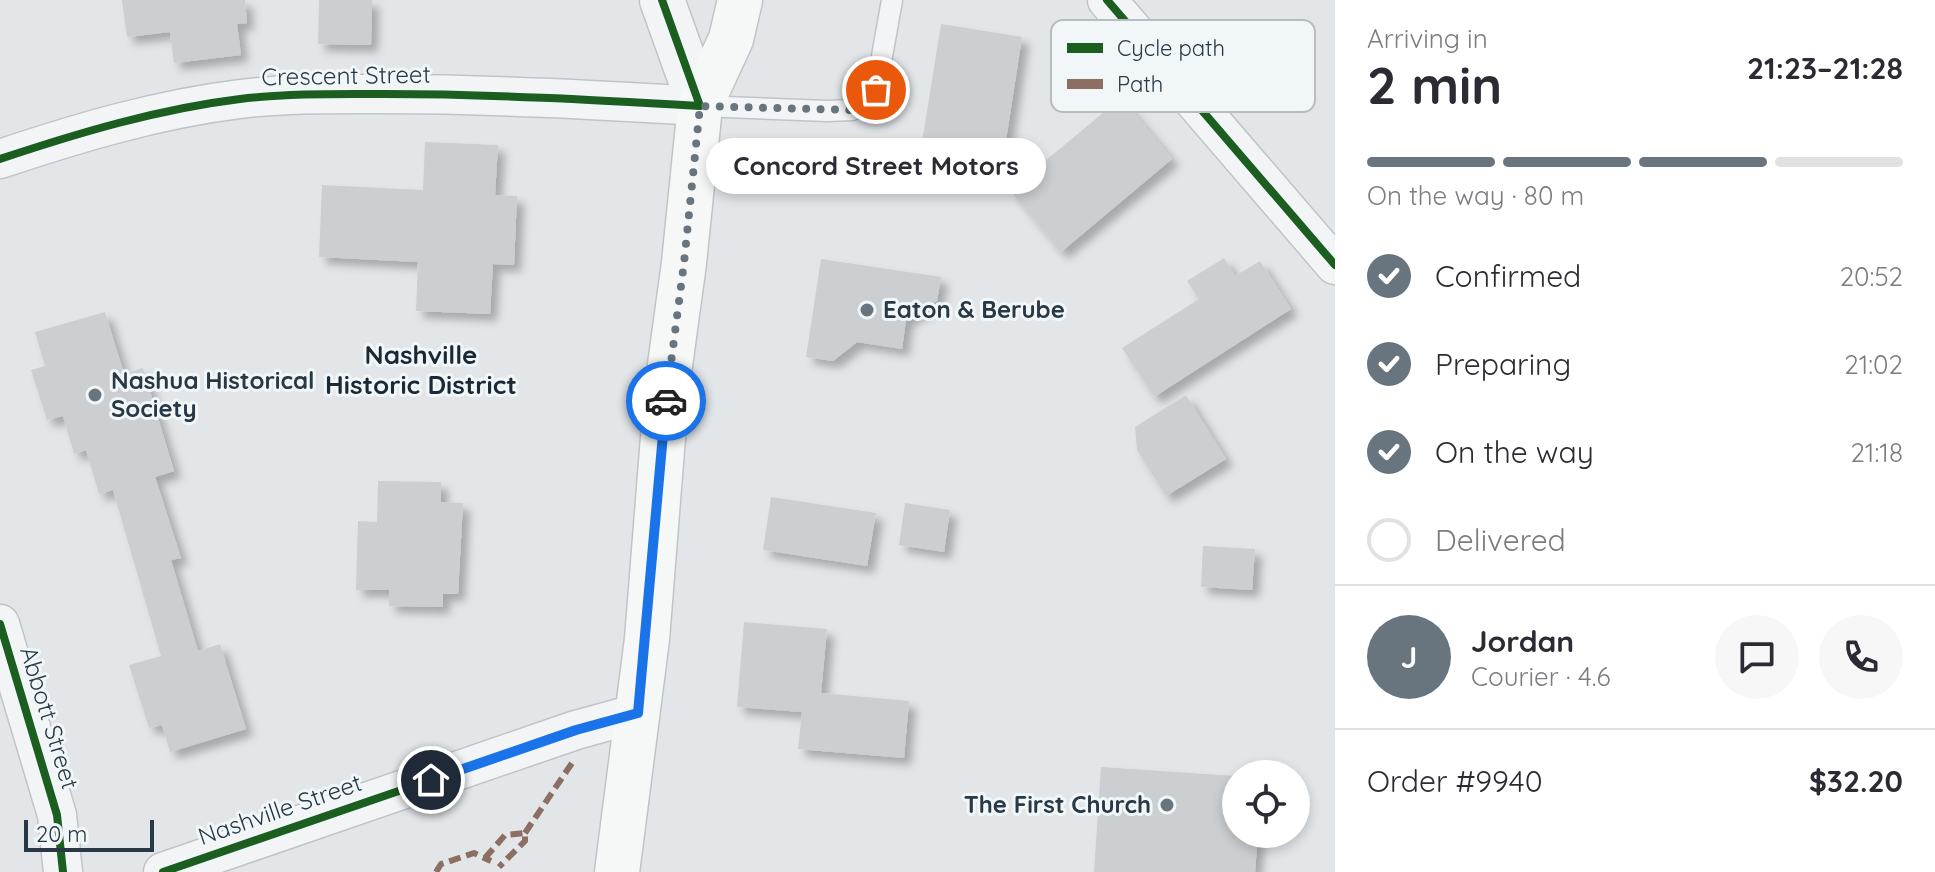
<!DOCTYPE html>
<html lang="en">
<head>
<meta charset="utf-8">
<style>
	:root { --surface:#fff; --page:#f7f7f7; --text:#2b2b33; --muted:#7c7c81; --line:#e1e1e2; --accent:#69757e }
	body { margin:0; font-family:Quicksand,sans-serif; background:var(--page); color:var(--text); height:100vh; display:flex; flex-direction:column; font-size:30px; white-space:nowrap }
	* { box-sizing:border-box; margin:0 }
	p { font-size:26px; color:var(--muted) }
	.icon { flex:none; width:44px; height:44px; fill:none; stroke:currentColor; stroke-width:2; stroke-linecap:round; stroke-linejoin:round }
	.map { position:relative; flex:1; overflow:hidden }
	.drawer { display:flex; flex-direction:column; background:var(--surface); width:600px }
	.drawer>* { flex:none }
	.controls { position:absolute; left:1222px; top:760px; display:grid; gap:16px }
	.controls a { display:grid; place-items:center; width:88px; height:88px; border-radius:50%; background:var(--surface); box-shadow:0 4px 12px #0003; font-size:40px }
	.scale { position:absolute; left:24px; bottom:20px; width:130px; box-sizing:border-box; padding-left:8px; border:4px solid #283845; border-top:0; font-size:22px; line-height:28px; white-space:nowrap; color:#283845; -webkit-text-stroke:6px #f1f6f8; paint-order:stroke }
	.pin { position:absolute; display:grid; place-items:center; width:68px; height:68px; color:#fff; margin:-34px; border:4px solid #fff; border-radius:50%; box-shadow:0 2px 8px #0007 }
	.courier { position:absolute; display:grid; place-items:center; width:80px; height:80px; margin:-40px; border:6px solid #1a73e8; border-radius:50%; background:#fff; color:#222; box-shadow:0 2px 10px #0007 }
	.bubble { position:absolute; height:56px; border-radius:28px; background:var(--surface); box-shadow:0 4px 12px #0003; font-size:26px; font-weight:800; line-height:56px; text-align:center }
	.head em { font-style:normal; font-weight:800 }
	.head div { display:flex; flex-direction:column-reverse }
	.head { display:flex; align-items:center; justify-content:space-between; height:136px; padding:0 32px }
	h1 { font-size:52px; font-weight:800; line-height:60px }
	.bar { display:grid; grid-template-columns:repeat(4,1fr); gap:12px 8px; align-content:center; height:96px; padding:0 32px }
	.bar i { height:10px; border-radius:6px; background:var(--line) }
	.bar .active { background:var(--accent) }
	.bar p { grid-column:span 4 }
	.line { display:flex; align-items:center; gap:20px; padding:0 32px; border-top:2px solid var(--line) }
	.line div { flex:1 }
	.round { display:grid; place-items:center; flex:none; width:84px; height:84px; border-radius:42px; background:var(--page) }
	ol { padding:0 32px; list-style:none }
	li { display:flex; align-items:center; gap:24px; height:88px }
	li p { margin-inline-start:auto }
	li .icon { padding:8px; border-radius:50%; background:var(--accent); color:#fff; stroke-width:4 }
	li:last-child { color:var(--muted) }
	li i { width:44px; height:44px; border:4px solid var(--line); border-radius:50% }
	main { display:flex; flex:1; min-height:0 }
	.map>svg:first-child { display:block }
	.building { fill:#cccfd2; filter:url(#shadow) }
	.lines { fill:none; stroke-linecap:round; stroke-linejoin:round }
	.service-casing { stroke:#c1c4c7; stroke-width:23 }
	.minor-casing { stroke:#c1c4c7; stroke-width:41 }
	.tertiary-casing { stroke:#c1c4c7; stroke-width:47 }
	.secondary-casing { stroke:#c1c4c7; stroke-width:47 }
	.service { stroke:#f3f4f5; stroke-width:20 }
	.minor { stroke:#f3f4f5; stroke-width:38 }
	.tertiary { stroke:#f3f4f5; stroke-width:44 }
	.secondary { stroke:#f6f7f7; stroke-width:44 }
	.quiet { stroke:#8d6e63; stroke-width:6; stroke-dasharray:12 6; stroke-linecap:butt }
	.cycleway-casing { stroke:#f1f6f8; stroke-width:13 }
	.cycleway { stroke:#1b5e20; stroke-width:8 }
	.done { stroke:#69757e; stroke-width:8; stroke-dasharray:0 14.4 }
	.route { stroke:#1a73e8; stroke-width:10 }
	.poi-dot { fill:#69757e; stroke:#f1f6f8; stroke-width:3 }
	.labels { text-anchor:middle; stroke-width:6; stroke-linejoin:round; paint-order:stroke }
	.street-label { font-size:24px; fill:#283845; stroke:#f1f6f8 }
	.poi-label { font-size:24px; font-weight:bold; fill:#283845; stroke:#f1f6f8; text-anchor:start }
	.neighbourhood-label { font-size:26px; font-weight:bold; fill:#1a2935; stroke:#f1f6f8 }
	.key { fill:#f1f6f8; stroke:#b5bdc2; stroke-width:2 }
	.key-label { font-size:22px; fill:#283845 }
</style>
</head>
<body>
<main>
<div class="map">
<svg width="1335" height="872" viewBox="0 0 1335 872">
	<defs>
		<filter id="shadow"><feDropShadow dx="7" dy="7" stdDeviation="4" flood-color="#0004"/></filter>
	</defs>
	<rect width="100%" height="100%" fill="#e3e6e9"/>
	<g class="building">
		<polygon points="122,0 245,0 247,23 237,24 241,55 174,63 170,32 127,37"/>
		<polygon points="319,0 372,0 371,45 318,44"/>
		<polygon points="941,24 1022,37 1002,166 920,155"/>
		<polygon points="1121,98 1172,159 1061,252 1010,190"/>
		<polygon points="425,142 498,145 495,195 517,196 514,265 493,264 490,314 416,311 418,262 319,257 322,185 423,190"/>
		<polygon points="1224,258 1235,276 1260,261 1291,309 1154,397 1122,348 1199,299 1187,281"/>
		<polygon points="821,259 941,277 937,301 906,320 902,349 857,342 833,361 806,357"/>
		<polygon points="105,312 124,374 143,368 174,471 155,477 181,558 171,560 198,651 220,644 246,729 170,752 162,725 149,728 129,665 161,656 113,490 99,494 86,450 74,454 63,416 47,420 31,370 45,366 35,332"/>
		<polygon points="1186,395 1226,459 1166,496 1137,450 1135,427"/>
		<polygon points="378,481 441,482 441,502 463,503 458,594 443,594 443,607 389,606 389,590 356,590 358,521 377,522"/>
		<polygon points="771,497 876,513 867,566 763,550"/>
		<polygon points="905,503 950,510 944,552 899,545"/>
		<polygon points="1203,546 1255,549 1252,590 1201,587"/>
		<polygon points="744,622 827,629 821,693 909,701 904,758 798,749 802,712 737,707"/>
		<polygon points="1101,767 1236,776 1236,834 1258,834 1255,872 1094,872"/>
	</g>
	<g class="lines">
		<g class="service-casing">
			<polyline id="service" points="700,106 827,111 852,110 867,103 876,90 892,0"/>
		</g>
		<g class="minor-casing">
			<g id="minor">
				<polyline points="1107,0 1335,265"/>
				<path d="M 0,159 C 78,133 158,109 240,99 C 289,93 337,94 385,94 C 490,94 595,100 700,106"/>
				<polyline points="0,624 57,815 63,872"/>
				<polyline points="163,872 576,730 638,713"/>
			</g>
		</g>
		<g class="tertiary-casing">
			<polyline id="tertiary" points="662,0 700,106"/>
		</g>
		<g class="secondary-casing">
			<polyline id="secondary" points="617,872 647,639 667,387 684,263 700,106 731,39 740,0"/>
		</g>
		<use href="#service" class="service"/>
		<use href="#minor" class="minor"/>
		<use href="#tertiary" class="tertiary"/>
		<use href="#secondary" class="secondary"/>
		<g class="quiet">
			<polyline points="525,833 572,763"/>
			<polyline points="485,858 505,835 525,833 525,841 499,867"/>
			<polyline points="436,872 441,864 474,853 491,861"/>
		</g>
		<g class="cycleway-casing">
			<g id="cycleway">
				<polyline points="1107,0 1335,265"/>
				<path d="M 0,159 C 78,133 158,109 240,99 C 289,93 337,94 385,94 C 490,94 595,100 700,106 L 662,0"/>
				<polyline points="0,624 57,815 63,872"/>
				<polyline points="163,872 576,730 638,713"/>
			</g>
		</g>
		<use href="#cycleway" class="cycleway"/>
	</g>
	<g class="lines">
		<polyline class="done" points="666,401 684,263 700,106 852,110 867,103 876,90"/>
		<polyline class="route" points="431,780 576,730 638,713 666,401"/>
	</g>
	<g class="poi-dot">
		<circle cx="867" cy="310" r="8"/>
		<circle cx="95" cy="395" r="8"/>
		<circle cx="1167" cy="805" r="8"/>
	</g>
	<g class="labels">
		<g class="street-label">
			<text transform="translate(346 76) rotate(-1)" y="8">Crescent Street</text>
			<text transform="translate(49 718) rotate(73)" y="8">Abbott Street</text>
			<text transform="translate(280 810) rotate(-19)" y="8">Nashville Street</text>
		</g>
		<g class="poi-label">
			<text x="883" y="318">Eaton &amp; Berube</text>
			<text x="111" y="389">Nashua Historical<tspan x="111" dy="28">Society</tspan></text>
			<text x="1151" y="813" text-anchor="end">The First Church</text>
		</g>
		<g class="neighbourhood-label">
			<text x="421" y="364">Nashville<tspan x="421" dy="30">Historic District</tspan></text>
		</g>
	</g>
	<rect x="1051" y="20" width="264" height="92" rx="12" class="key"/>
	<rect x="1067" y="43" width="36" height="10" fill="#1b5e20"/>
	<rect x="1067" y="79" width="36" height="10" fill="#8d6e63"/>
	<g class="key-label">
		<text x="1117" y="56">Cycle path</text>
		<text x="1117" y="92">Path</text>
	</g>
</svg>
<div class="controls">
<a><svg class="icon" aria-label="locate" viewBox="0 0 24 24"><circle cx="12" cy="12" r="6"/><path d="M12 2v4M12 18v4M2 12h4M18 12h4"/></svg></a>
</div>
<div class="scale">20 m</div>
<div class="pin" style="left:876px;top:90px;background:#ea580c"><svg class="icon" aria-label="bag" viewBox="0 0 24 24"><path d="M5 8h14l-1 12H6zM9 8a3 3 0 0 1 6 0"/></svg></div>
<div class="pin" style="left:431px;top:780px;background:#1f2937"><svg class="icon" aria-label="home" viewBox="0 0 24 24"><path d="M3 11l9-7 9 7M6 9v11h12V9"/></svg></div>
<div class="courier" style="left:666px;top:401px"><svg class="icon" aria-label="car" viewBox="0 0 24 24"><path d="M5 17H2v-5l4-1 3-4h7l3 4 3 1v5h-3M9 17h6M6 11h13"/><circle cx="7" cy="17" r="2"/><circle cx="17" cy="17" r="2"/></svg></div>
<div class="bubble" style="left:706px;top:138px;width:340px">Concord Street Motors</div>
</div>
<section class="drawer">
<div class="head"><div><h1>2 min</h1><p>Arriving in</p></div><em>21:23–21:28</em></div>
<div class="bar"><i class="active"></i><i class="active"></i><i class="active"></i><i></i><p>On the way · 80 m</p></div>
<ol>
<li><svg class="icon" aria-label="check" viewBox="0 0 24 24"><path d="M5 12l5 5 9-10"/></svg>Confirmed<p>20:52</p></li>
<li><svg class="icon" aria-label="check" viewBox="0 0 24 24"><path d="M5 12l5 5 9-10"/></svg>Preparing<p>21:02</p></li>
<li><svg class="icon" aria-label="check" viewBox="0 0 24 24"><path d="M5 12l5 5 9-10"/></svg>On the way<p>21:18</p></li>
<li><i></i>Delivered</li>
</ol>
<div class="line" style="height:144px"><b class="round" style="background:var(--accent);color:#fff">J</b><div><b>Jordan</b><p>Courier · 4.6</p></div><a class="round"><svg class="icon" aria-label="chat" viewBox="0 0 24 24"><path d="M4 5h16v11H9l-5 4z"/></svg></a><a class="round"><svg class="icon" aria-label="phone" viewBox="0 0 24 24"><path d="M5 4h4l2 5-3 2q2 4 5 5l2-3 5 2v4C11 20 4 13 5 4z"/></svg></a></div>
<div class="line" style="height:104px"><div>Order #9940</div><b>$32.20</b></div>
</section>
</main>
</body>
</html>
